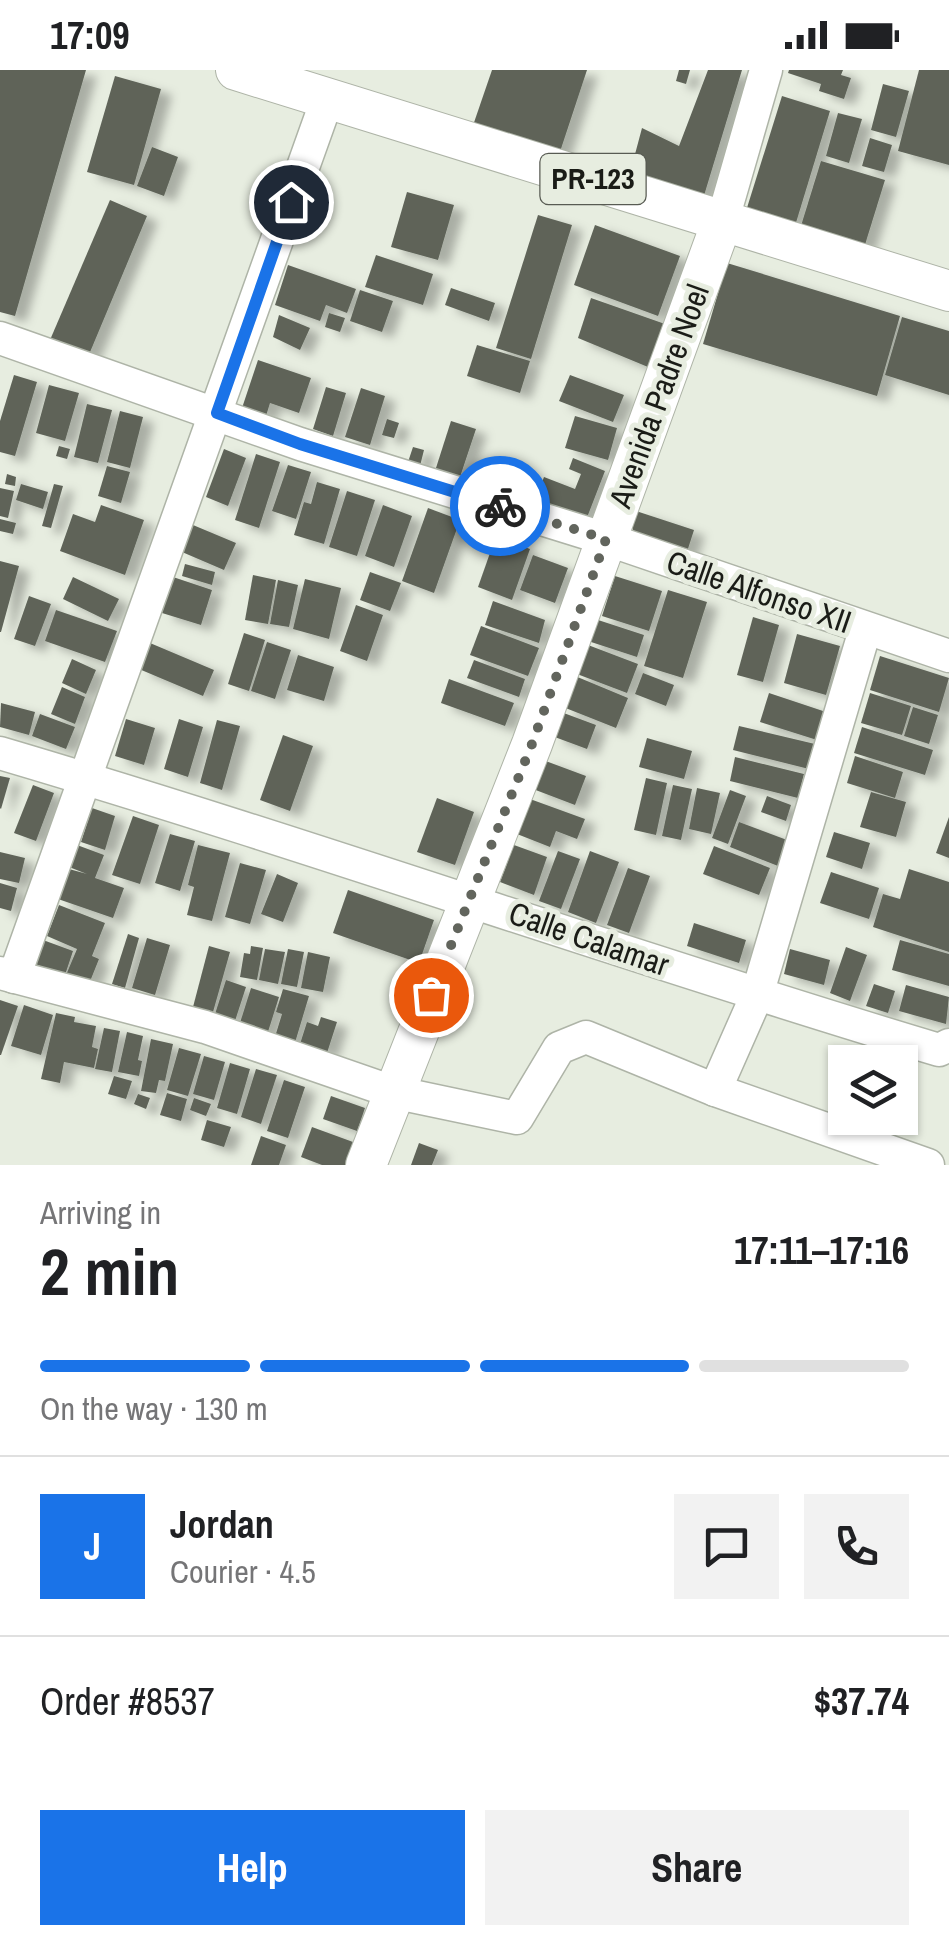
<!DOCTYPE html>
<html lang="en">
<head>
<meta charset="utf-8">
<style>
	:root { --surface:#fff; --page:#f2f2f2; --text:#202124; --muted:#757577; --line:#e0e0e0; --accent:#1a73e8 }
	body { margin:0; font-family:"Archivo Narrow",sans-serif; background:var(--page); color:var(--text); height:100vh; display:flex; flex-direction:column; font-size:38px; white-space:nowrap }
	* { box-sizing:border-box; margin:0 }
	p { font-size:32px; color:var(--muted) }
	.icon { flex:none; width:55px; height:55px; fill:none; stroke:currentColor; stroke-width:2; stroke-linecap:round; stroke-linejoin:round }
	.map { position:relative; height:1095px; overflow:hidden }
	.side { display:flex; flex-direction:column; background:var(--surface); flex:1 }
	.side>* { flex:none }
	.tools { position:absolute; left:828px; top:975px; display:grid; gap:20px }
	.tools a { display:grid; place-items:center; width:90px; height:90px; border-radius:0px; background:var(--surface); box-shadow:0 2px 8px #0004; font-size:50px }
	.pin { position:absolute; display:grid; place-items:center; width:85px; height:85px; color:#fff; margin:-42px; border:5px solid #fff; border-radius:50%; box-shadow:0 2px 10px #0007 }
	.courier { position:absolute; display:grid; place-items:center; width:100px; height:100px; margin:-50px; border:8px solid #1a73e8; border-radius:50%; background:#fff; color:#222; box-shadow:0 2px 12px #0007 }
	.head em { font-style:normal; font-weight:700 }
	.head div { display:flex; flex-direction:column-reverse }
	.head { display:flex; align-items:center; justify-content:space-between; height:170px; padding:0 40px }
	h1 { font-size:65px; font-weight:700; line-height:75px }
	.bar { display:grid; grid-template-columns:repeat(4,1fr); gap:15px 10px; align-content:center; height:120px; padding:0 40px }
	.bar i { height:12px; border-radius:8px; background:var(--line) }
	.bar .active { background:var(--accent) }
	.bar p { grid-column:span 4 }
	.line { display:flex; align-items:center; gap:25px; padding:0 40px; border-top:2px solid var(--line) }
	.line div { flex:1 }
	.round { display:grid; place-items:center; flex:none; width:105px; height:105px; border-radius:0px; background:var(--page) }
	.action { display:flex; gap:20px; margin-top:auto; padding:20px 40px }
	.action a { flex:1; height:115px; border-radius:0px; background:var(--accent); color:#fff; font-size:40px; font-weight:700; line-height:115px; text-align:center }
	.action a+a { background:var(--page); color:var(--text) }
	.status { display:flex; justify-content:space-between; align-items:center; height:70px; padding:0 50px; background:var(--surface); direction:ltr }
	.status svg { height:28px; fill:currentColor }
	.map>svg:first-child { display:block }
	.building { fill:#5f6459; filter:url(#shadow) }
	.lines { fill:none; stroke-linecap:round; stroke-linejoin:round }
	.minor-casing { stroke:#aeb4a7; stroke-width:35 }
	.major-casing { stroke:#aeb4a7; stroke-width:42 }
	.minor { stroke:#fff; stroke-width:32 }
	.major { stroke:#fff; stroke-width:40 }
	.done { stroke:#62655d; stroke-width:10; stroke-dasharray:0 18 }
	.route { stroke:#1a73e8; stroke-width:12 }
	.labels { text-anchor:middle; stroke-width:10; stroke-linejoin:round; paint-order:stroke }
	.shield { fill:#e7ede0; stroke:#585b53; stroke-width:2.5 }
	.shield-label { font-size:30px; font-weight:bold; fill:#1a1c17 }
	.street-label { font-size:32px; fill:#1a1c17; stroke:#e7ede0 }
</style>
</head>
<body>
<div class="status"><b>17:09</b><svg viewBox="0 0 49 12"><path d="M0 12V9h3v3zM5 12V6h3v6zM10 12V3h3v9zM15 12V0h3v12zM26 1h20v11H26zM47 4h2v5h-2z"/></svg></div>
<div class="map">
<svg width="949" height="1095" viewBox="0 0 949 1095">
	<defs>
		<filter id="shadow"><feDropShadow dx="11" dy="6" stdDeviation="5" flood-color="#0004"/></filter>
	</defs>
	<rect width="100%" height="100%" fill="#e7ede0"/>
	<g class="building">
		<polygon points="0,0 86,0 15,246 0,242"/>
		<polygon points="492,0 587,0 555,97 468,70"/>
		<polygon points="679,0 690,0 686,14 676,11"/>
		<polygon points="708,0 742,0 703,129 630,103 642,58 679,76"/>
		<polygon points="789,0 843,0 841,5 851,8 844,29 819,21 821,14 788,3"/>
		<polygon points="919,0 949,0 949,95 898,81"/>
		<polygon points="115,6 161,19 134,115 87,102"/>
		<polygon points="883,14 909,21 896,67 871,60"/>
		<polygon points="782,26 830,41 795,156 746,141"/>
		<polygon points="838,43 862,49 849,93 826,86"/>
		<polygon points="870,68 892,75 884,102 862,96"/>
		<polygon points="152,77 178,87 164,126 137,116"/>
		<polygon points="821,91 885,110 864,178 800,159"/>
		<polygon points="407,122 454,135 438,190 391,177"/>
		<polygon points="110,130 147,146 88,287 50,270"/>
		<polygon points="538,145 572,155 531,289 496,278"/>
		<polygon points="595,155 680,186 658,246 574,215"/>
		<polygon points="376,185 433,204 423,235 365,217"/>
		<polygon points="727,193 900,246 877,326 703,274"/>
		<polygon points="288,195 356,219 347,243 326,235 320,251 275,235"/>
		<polygon points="451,218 495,233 489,251 445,235"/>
		<polygon points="360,220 393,231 382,262 350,251"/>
		<polygon points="591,228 665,254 648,297 578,268"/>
		<polygon points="329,243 345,248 340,262 325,257"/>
		<polygon points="279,245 310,258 300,280 273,267"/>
		<polygon points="902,247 949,261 949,325 885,305"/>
		<polygon points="477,275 530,291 520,323 467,306"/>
		<polygon points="258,290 311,308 299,343 270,333 266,346 242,338"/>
		<polygon points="14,305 37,312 15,386 0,382 0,351"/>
		<polygon points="570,305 624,325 613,352 559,331"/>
		<polygon points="49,315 79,323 65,371 36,363"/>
		<polygon points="326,317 346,323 333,366 313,359"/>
		<polygon points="361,318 385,326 370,375 345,367"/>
		<polygon points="87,334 112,340 98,393 74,387"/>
		<polygon points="120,341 143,347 130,398 107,392"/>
		<polygon points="575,346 617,358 608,390 565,378"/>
		<polygon points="387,349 399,353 394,368 382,365"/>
		<polygon points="451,351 476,359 459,410 435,401"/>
		<polygon points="59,376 70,379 67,389 56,386"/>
		<polygon points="413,377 424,380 420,396 408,392"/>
		<polygon points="224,379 246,388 228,436 206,427"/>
		<polygon points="256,384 280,392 259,458 235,450"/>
		<polygon points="573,388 605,401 583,458 532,438 544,407 575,419 581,404 569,399"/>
		<polygon points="288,395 311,402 296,449 272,441"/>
		<polygon points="107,396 130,402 121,433 98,426"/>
		<polygon points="7,404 16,407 15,416 5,414"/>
		<polygon points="317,412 340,419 324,474 294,465 304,432 311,434"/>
		<polygon points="21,414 48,422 43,439 16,430"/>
		<polygon points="54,414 63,416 51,458 42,456"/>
		<polygon points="0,418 14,421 8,448 0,446"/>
		<polygon points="347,421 375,430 357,486 329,477"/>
		<polygon points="101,435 144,450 125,505 60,481 73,444 95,452"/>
		<polygon points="383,435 412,446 394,497 365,486"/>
		<polygon points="428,438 460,450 434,523 402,511"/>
		<polygon points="636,441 694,460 686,485 636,469 632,457"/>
		<polygon points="0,449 16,453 13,464 0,461"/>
		<polygon points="193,455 236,473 224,500 182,482"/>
		<polygon points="496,466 530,479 512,530 478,517"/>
		<polygon points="533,485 568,498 555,533 520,520"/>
		<polygon points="0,491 19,496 1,562 0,562"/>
		<polygon points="185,494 215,502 212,515 182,506"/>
		<polygon points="370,502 401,513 390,541 360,530"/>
		<polygon points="253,505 276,510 268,554 245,550"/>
		<polygon points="615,506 662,521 649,561 602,546"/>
		<polygon points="73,507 119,529 108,551 63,529"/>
		<polygon points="173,507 212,520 201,555 162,543"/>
		<polygon points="305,509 341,518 329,569 293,559"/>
		<polygon points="278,510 298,515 289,557 270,554"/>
		<polygon points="668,520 707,532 683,608 644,596"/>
		<polygon points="29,526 51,534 35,576 14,569"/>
		<polygon points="493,531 545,550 539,573 485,555"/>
		<polygon points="356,535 383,545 367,591 340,581"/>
		<polygon points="56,540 117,561 105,592 45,571"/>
		<polygon points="753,547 779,555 763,612 737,605"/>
		<polygon points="595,549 644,565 637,587 588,571"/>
		<polygon points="481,556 539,578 528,606 470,585"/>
		<polygon points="244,563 265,570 249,621 228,614"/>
		<polygon points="797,564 840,576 826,625 784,613"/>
		<polygon points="267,572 291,580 275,629 251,621"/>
		<polygon points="150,573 214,600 203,626 139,599"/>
		<polygon points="588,575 638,594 627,623 577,604"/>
		<polygon points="298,585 334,597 324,631 287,620"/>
		<polygon points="880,586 949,608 939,642 870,620"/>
		<polygon points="72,589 96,600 86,624 62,613"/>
		<polygon points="474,590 525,609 519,627 467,608"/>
		<polygon points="643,603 674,615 666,636 635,624"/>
		<polygon points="575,606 628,628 616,658 563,637"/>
		<polygon points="449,609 514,633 505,656 441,633"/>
		<polygon points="62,617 85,627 75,654 51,644"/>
		<polygon points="769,623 826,642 817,670 760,652"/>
		<polygon points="870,623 911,636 902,665 861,653"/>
		<polygon points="1,633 35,642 29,665 0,657"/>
		<polygon points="913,637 938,645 929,674 904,666"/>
		<polygon points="561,642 596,655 587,679 552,666"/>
		<polygon points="40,644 75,657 66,679 32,666"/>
		<polygon points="126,649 155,658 144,695 115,686"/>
		<polygon points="179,649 203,657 188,707 164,699"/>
		<polygon points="217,650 240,656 222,720 200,713"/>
		<polygon points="739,656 815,674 809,699 733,680"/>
		<polygon points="862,657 933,680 925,705 854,683"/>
		<polygon points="283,665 313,676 290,741 260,730"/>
		<polygon points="647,668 692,681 684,709 639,697"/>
		<polygon points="855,686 903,702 895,728 847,713"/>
		<polygon points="735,687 804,704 798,728 730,711"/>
		<polygon points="543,690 586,706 575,735 533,719"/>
		<polygon points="0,706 10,708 1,739 0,738"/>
		<polygon points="646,708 667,713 656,765 634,760"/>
		<polygon points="33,715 54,723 36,771 14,763"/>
		<polygon points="673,715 692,719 681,770 662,766"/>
		<polygon points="697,718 720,723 711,764 689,759"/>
		<polygon points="730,720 746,726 728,774 712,768"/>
		<polygon points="871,722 906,732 896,767 860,757"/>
		<polygon points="767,726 791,735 786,751 761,742"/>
		<polygon points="437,728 474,742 455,795 417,782"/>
		<polygon points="530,729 585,749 577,769 556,761 550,777 517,764"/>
		<polygon points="92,738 115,746 105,780 81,772"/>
		<polygon points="133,746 159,755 140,814 112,805"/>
		<polygon points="949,747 949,788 936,783"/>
		<polygon points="739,752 787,770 778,796 730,777"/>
		<polygon points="834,762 870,773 862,799 826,787"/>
		<polygon points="170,764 195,771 180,821 155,813"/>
		<polygon points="77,775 104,785 95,808 124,818 113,848 58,829 69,799 87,804 69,797"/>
		<polygon points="198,775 230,783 212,851 187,845 194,817 188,815"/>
		<polygon points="514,775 547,787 534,825 500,812"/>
		<polygon points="714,776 770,798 759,825 703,804"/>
		<polygon points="558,781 580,789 561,839 539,831"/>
		<polygon points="590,781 619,792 596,853 568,842"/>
		<polygon points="0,782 25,788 19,813 0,809"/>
		<polygon points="240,793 266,800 250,854 225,847"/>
		<polygon points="628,798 650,806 629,863 607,855"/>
		<polygon points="909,799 949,812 949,882 873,857 883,824 900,829"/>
		<polygon points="831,802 879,818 869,849 820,833"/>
		<polygon points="277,804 298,813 283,852 261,844"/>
		<polygon points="0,813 17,818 11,841 0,838"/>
		<polygon points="348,820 434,850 419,893 333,863"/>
		<polygon points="59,835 105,853 92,886 99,889 89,914 66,905 77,879 47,866"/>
		<polygon points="694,853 746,870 739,893 687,876"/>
		<polygon points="128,864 139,868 125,918 112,914"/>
		<polygon points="147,868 170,875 155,925 132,918"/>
		<polygon points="43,870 73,881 65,905 35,894"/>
		<polygon points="900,870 949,884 949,916 892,900"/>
		<polygon points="209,876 230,882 213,942 193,937"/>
		<polygon points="251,876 263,878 257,910 240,907 244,883 250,884"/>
		<polygon points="846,877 867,885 850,931 830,923"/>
		<polygon points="265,879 285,882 278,914 259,910"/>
		<polygon points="288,879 304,882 297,917 281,914"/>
		<polygon points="790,879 830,890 824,915 784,904"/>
		<polygon points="308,882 330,887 323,922 301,918"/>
		<polygon points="226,910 246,917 235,951 215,944"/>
		<polygon points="874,914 895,921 888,943 866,936"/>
		<polygon points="906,915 949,927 946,954 899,941"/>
		<polygon points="251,918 279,927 267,965 239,956"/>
		<polygon points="283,919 309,926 294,976 274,970 282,944 276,942"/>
		<polygon points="0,930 18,936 1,985 0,985"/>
		<polygon points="24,935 53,945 41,985 11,976"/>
		<polygon points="56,943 75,947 74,952 96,956 92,977 98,979 94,998 64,992 60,1013 41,1009"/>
		<polygon points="321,947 337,952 327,983 300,974 307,952 318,956"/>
		<polygon points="104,958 120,961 112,1002 95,999"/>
		<polygon points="127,962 143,966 138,990 142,991 139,1006 118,1002"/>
		<polygon points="151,969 173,974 165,1011 159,1010 156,1023 141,1021"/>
		<polygon points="179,978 201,984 188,1026 167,1020"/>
		<polygon points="204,986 225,992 214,1030 193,1024"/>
		<polygon points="230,993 250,999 237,1044 217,1038"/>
		<polygon points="256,999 277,1005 261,1054 241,1047"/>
		<polygon points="114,1006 132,1011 126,1029 108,1024"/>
		<polygon points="284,1010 305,1017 288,1068 267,1061"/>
		<polygon points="167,1023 187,1029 181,1051 160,1045"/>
		<polygon points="138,1024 150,1028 146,1039 134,1034"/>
		<polygon points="331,1026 365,1038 357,1061 323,1049"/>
		<polygon points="194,1028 211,1034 206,1046 190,1040"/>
		<polygon points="207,1050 231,1057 224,1077 201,1070"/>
		<polygon points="312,1057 353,1072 345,1095 322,1095 301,1087"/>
		<polygon points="261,1066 286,1075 279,1095 251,1095"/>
		<polygon points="419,1073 438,1080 432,1095 411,1095"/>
	</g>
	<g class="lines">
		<g class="minor-casing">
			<g id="minor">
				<polyline points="723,149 766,0"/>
				<polyline points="0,268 300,374 606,469 949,586"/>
				<path d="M 0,683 C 315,776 624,886 939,980 L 949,975"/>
				<polyline points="0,903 205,957 393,1022 517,1048 559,978 586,967 715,1020 928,1095"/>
				<polyline points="14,907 328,27"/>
				<polyline points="715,1020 757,925 865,560"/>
			</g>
		</g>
		<g class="major-casing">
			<g id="major">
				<polyline points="236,0 949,221"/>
				<polyline points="366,1095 532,674 723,149"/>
			</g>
		</g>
		<use href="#minor" class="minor"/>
		<use href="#major" class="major"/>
	</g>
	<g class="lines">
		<polyline class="done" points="431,925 532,674 606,469 500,436"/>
		<polyline class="route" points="291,132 217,343 300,374 500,436"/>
	</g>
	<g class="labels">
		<rect class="shield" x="540.5" y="84" width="105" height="50" rx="8"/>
		<g class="shield-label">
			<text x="593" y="119">PR-123</text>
		</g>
		<g class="street-label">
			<text transform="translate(659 326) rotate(-70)" y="11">Avenida Padre Noel</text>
			<text transform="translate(759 522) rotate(19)" y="11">Calle Alfonso XII</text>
			<text transform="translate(589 869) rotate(19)" y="11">Calle Calamar</text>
		</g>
	</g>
</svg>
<div class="tools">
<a><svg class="icon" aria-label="layers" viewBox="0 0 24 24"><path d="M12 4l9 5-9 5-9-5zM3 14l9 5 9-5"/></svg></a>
</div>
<div class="pin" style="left:431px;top:925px;background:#ea580c"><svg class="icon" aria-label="bag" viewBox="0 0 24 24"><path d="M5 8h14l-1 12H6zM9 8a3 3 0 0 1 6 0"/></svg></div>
<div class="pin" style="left:291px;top:132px;background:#1f2937"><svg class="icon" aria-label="home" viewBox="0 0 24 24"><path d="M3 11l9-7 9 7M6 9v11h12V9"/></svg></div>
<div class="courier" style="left:500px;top:436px"><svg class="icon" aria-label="bike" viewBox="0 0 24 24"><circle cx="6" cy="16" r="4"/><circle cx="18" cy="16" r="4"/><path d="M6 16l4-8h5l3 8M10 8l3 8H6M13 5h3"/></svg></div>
</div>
<section class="side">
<div class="head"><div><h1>2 min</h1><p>Arriving in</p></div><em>17:11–17:16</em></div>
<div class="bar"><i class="active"></i><i class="active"></i><i class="active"></i><i></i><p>On the way · 130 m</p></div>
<div class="line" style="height:180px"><b class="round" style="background:var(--accent);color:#fff">J</b><div><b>Jordan</b><p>Courier · 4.5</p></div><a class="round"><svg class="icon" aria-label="chat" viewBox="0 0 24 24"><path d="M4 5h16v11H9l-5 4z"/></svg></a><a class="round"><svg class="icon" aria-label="phone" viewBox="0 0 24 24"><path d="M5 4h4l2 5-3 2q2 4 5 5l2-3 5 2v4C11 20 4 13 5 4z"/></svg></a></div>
<div class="line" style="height:130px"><div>Order #8537</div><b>$37.74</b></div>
<div class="action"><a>Help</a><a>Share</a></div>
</section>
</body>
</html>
